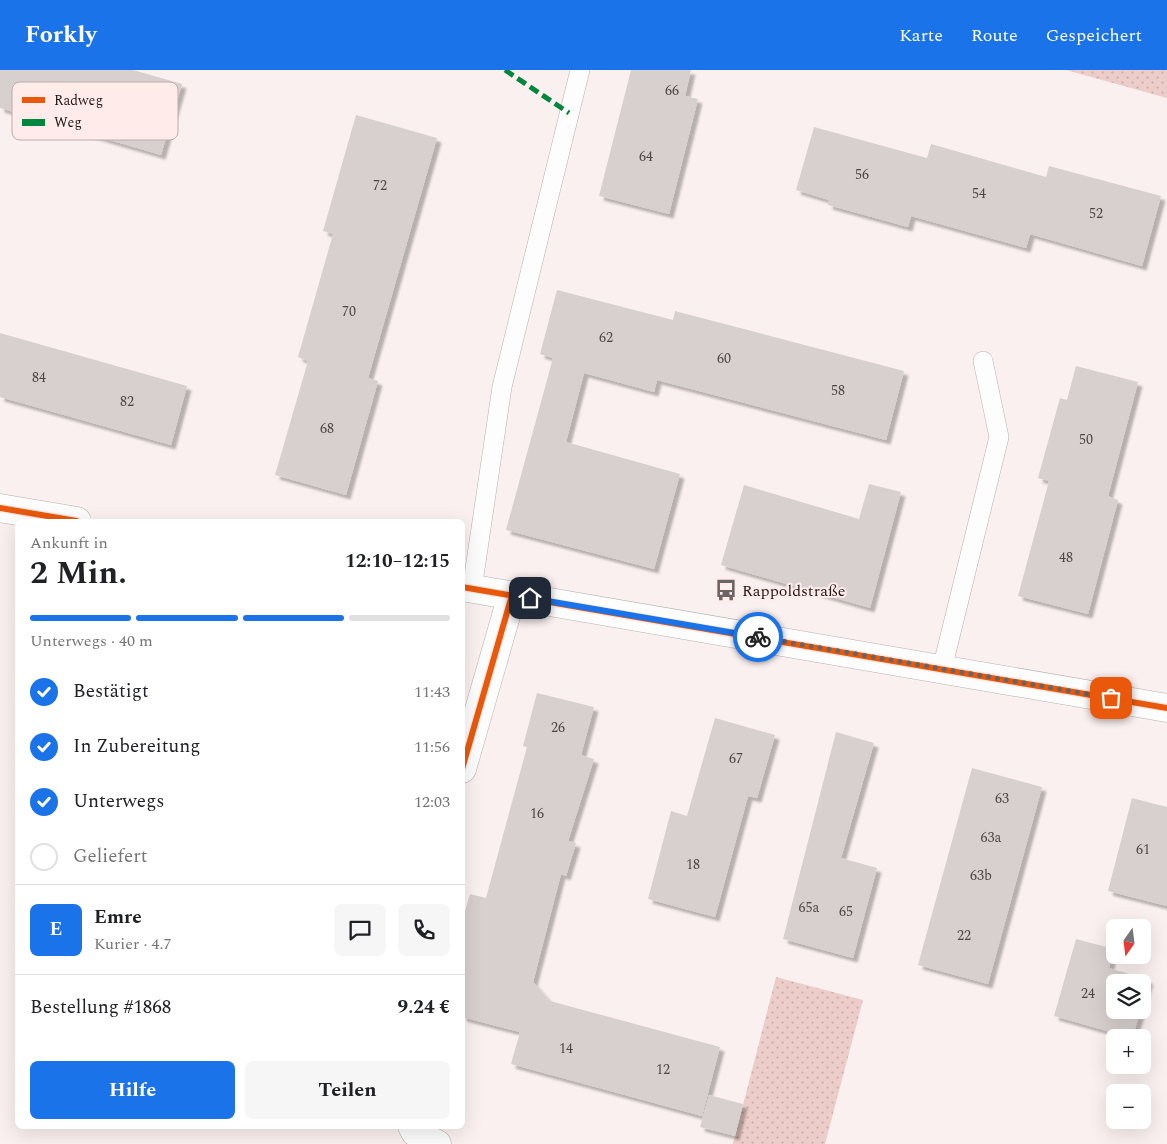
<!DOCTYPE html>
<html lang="de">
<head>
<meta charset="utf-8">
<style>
	:root { --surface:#fff; --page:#f6f6f6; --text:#202124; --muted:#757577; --line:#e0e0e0; --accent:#1a73e8 }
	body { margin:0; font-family:Spectral,serif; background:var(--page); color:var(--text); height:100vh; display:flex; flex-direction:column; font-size:19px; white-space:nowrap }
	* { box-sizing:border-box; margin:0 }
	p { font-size:16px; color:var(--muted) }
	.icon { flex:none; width:28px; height:28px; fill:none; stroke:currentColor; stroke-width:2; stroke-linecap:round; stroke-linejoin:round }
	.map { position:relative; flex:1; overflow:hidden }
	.details { position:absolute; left:15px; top:449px; width:450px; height:610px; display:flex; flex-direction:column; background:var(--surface); border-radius:8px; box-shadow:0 5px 20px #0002 }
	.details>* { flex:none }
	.needle { width:32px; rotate:194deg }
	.controls { position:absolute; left:1106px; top:849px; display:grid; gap:10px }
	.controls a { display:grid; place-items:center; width:45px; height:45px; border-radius:8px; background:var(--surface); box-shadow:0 5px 20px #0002; font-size:25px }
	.pin { position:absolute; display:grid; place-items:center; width:42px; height:42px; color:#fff; margin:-21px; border-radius:10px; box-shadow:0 2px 8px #0006 }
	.courier { position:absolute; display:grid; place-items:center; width:50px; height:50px; margin:-25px; border:4px solid #1a73e8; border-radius:50%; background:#fff; color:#222; box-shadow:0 1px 6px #0007 }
	.overview em { font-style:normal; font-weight:700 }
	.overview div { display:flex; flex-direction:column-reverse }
	.overview { display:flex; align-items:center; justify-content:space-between; height:85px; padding:0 15px }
	h1 { font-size:32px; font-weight:700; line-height:38px }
	.bar { display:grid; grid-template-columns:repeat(4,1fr); gap:8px 5px; align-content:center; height:60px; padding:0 15px }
	.bar i { height:6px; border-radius:4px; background:var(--line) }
	.bar .current { background:var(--accent) }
	.bar p { grid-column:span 4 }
	.line { display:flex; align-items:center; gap:12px; padding:0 15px; border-top:1px solid var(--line) }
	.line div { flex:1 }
	.round { display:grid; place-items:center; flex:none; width:52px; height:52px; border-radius:8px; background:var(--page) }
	ol { padding:0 15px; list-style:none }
	li { display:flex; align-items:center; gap:15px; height:55px }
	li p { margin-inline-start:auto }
	li .icon { padding:5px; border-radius:50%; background:var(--accent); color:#fff; stroke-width:4 }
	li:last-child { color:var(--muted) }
	li i { width:28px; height:28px; border:2px solid var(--line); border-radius:50% }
	.action { display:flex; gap:10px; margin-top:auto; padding:10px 15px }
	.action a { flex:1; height:58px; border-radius:8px; background:var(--accent); color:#fff; font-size:20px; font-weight:700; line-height:58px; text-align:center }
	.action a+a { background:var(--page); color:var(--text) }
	header { display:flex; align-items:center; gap:30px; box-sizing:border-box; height:70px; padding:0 25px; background:var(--accent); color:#fff }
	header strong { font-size:24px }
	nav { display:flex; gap:28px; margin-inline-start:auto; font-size:18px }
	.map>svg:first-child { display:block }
	.green { fill:url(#green-dots) }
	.building { fill:#d7d0cf; filter:url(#shadow) }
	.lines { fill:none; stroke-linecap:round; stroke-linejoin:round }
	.service-casing { stroke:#b7b0af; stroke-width:20 }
	.minor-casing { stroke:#b7b0af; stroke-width:29 }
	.service { stroke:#fefdfd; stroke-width:19 }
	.minor { stroke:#fefdfd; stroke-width:28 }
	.quiet { stroke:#00873e; stroke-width:5; stroke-dasharray:10 5; stroke-linecap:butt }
	.cycleway-casing { stroke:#ffecea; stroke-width:9 }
	.cycleway { stroke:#e8590c; stroke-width:6 }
	.done { stroke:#6c6463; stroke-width:5; stroke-dasharray:0 9 }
	.route { stroke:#1a73e8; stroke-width:6 }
	.labels { text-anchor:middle; stroke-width:4; stroke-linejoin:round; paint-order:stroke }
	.number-label { font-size:14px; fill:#4d4645 }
	.poi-label { font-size:16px; fill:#1f1817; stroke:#ffecea; text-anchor:start }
	.key { fill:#ffecea; stroke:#bcacab; stroke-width:1 }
	.key-label { font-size:14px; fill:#1f1817 }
</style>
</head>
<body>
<header>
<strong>Forkly</strong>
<nav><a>Karte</a><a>Route</a><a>Gespeichert</a></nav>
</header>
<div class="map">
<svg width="1167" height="1074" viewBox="0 0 1167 1074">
	<defs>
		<pattern id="green-dots" width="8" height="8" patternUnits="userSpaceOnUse" patternTransform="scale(1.25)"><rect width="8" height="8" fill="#eccdc9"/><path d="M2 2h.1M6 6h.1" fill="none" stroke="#caafac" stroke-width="1.8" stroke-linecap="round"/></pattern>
		<filter id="shadow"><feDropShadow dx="4.5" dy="4.5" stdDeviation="1" flood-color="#0004"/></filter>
	</defs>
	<rect width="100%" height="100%" fill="#faf0ef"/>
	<g class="green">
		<polygon points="1066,0 1167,0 1167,28"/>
		<polygon points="776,907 863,930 825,1074 733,1074"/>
	</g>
	<g class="building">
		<polygon points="0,0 133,0 182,14 161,85 0,38"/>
		<polygon points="631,0 691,0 685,26 698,29 669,144 599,126"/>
		<polygon points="356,45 437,68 368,308 378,311 346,425 275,405 308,291 298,287 333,164 323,161"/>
		<polygon points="814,57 927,88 931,74 1046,107 1049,96 1161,126 1142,196 1030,164 1026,178 911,146 908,157 828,135 829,130 796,120"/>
		<polygon points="557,220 673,250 675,241 904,301 886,370 657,310 654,322 584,303 566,372 680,404 654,499 506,460 553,288 540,284"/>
		<polygon points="0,263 187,316 171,375 0,327"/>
		<polygon points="1076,296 1138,312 1108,426 1118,430 1088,544 1018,526 1049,411 1038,408 1060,328 1067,330"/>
		<polygon points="869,414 901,422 870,538 721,495 744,415 859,449"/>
		<polygon points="537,623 594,637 581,685 594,689 568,771 576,773 566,806 561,804 533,912 550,931 720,977 702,1046 511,994 520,962 462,947 462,852 470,824 486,828 527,677 523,676"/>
		<polygon points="715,648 775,665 757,728 748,726 715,847 648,829 671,741 687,746"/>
		<polygon points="836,662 874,673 841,788 877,798 853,888 783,869"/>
		<polygon points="972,698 1042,717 988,914 918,895"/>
		<polygon points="1132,728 1167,737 1167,836 1108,821"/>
		<polygon points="1076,869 1114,879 1109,898 1149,910 1142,933 1142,912 1115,912 1115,940 1141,940 1132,968 1054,946"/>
		<polygon points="709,1025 743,1034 735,1066 700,1057"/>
	</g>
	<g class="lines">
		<g class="service-casing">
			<g id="service">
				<polyline points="472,519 502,317 580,0"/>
				<polyline points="942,599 999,367 983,291"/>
			</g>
		</g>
		<g class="minor-casing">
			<g id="minor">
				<polyline points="0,438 77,451"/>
				<polyline points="462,517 1167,638"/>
				<polyline points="462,699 512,525"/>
				<polyline points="412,1056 415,1062 437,1074"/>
			</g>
		</g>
		<use href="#service" class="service"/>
		<use href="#minor" class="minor"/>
		<polyline class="quiet" points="505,0 569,43"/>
		<g class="cycleway-casing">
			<g id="cycleway">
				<polyline points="0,438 77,451"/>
				<polyline points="462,517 1167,638"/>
				<polyline points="462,699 512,525"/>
			</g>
		</g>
		<use href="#cycleway" class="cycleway"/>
	</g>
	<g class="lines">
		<polyline class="done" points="758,567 1111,628"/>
		<polyline class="route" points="530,528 758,567"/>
	</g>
	<defs>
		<g id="bus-bare" transform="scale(1.725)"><path d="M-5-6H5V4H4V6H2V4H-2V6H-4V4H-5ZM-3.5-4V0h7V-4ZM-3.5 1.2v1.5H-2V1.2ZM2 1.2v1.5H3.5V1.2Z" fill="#6c6463" stroke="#ffecea" stroke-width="2.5" paint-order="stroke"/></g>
	</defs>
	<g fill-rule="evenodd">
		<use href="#bus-bare" x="726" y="520"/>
	</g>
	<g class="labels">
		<g class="number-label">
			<text x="672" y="25">66</text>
			<text x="646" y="91">64</text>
			<text x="862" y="109">56</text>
			<text x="380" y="120">72</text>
			<text x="979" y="128">54</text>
			<text x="1096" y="148">52</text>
			<text x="349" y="246">70</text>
			<text x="606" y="272">62</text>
			<text x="724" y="293">60</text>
			<text x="39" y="312">84</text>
			<text x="838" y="325">58</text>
			<text x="127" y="336">82</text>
			<text x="327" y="363">68</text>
			<text x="1086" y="374">50</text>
			<text x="1066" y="492">48</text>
			<text x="558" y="662">26</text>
			<text x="736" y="693">67</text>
			<text x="1002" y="733">63</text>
			<text x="537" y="748">16</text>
			<text x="991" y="772">63a</text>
			<text x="1143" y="784">61</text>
			<text x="693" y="799">18</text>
			<text x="981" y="810">63b</text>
			<text x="809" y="842">65a</text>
			<text x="846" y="846">65</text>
			<text x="964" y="870">22</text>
			<text x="1088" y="928">24</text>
			<text x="566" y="983">14</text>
			<text x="663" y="1004">12</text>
		</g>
		<g class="poi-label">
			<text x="742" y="526">Rappoldstraße</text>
		</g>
	</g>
	<rect x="12" y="12" width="166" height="58" rx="8" class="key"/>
	<rect x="22" y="27" width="23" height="6" fill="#e8590c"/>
	<rect x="22" y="49" width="23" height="7" fill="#00873e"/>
	<g class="key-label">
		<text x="54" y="35">Radweg</text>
		<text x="54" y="57">Weg</text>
	</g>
</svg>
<div class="controls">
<a><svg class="needle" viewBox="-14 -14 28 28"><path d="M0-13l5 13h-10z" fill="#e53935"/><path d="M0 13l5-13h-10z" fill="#757577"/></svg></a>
<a><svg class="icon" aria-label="layers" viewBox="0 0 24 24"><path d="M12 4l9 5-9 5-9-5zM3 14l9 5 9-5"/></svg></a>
<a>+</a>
<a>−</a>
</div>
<div class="pin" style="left:1111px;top:628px;background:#ea580c"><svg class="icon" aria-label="bag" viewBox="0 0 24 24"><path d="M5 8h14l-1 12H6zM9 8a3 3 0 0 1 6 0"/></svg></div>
<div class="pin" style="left:530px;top:528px;background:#1f2937"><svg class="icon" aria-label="home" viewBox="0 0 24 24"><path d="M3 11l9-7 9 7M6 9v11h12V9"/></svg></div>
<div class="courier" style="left:758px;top:567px"><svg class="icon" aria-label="bike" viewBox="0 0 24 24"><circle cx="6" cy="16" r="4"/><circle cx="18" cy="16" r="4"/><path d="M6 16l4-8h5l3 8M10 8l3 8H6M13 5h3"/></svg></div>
<section class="details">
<div class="overview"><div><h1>2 Min.</h1><p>Ankunft in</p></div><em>12:10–12:15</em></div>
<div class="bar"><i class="current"></i><i class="current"></i><i class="current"></i><i></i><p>Unterwegs · 40 m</p></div>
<ol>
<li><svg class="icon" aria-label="check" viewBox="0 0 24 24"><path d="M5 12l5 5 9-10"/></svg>Bestätigt<p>11:43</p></li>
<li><svg class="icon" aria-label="check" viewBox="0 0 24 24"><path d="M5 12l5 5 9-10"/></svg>In Zubereitung<p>11:56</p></li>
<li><svg class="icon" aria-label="check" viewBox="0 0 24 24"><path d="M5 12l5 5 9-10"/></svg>Unterwegs<p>12:03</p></li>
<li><i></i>Geliefert</li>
</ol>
<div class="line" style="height:90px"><b class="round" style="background:var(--accent);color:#fff">E</b><div><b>Emre</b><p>Kurier · 4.7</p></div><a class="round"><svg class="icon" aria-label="chat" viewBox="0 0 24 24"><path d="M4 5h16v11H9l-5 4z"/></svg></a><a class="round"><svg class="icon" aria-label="phone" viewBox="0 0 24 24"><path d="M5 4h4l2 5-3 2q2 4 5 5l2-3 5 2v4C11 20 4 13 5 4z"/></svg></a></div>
<div class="line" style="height:65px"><div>Bestellung #1868</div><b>9.24 €</b></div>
<div class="action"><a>Hilfe</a><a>Teilen</a></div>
</section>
</div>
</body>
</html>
